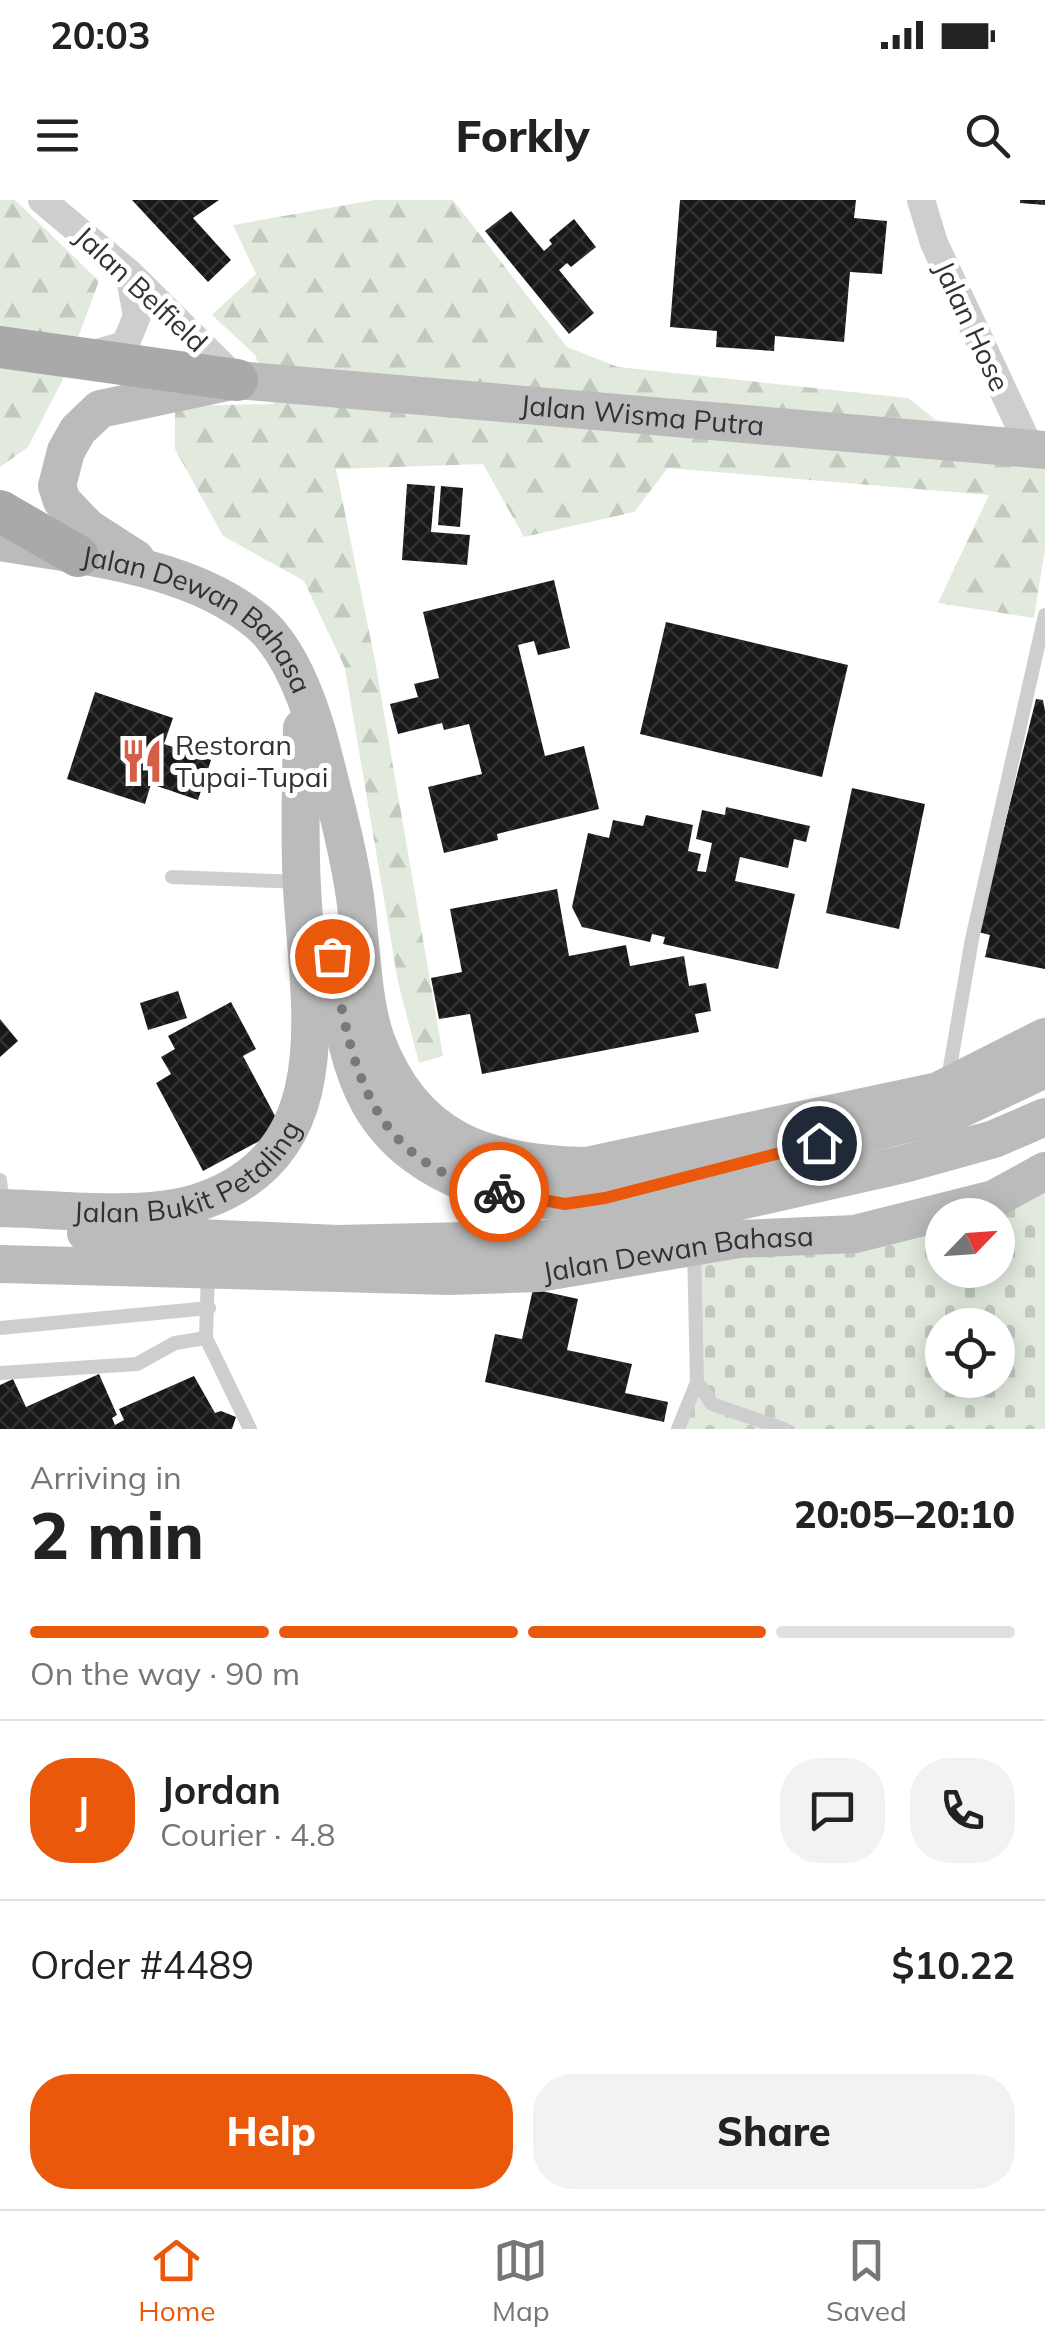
<!DOCTYPE html>
<html lang="en">
<head>
<meta charset="utf-8">
<style>
	:root { --surface:#fff; --page:#f2f2f2; --text:#222; --muted:#767676; --line:#e0e0e0; --accent:#ea580c }
	body { margin:0; font-family:Mulish,sans-serif; background:var(--page); color:var(--text); height:100vh; display:flex; flex-direction:column; font-size:38px; white-space:nowrap }
	* { box-sizing:border-box; margin:0 }
	p { font-size:32px; color:var(--muted) }
	.icon { flex:none; width:55px; height:55px; fill:none; stroke:currentColor; stroke-width:2; stroke-linecap:round; stroke-linejoin:round }
	.map { position:relative; height:1229px; overflow:hidden }
	.side { display:flex; flex-direction:column; background:var(--surface); flex:1 }
	.side>* { flex:none }
	.needle { width:65px; rotate:65deg }
	.fabs { position:absolute; left:925px; top:998px; display:grid; gap:20px }
	.fabs a { display:grid; place-items:center; width:90px; height:90px; border-radius:50%; background:var(--surface); box-shadow:0 5px 25px #0003; font-size:50px }
	.pin { position:absolute; display:grid; place-items:center; width:85px; height:85px; color:#fff; margin:-42px; border:5px solid #fff; border-radius:50%; box-shadow:0 2px 10px #0007 }
	.courier { position:absolute; display:grid; place-items:center; width:100px; height:100px; margin:-50px; border:8px solid #ea580c; border-radius:50%; background:#fff; color:#222; box-shadow:0 2px 12px #0007 }
	.summary em { font-style:normal; font-weight:800 }
	.summary div { display:flex; flex-direction:column-reverse }
	.summary { display:flex; align-items:center; justify-content:space-between; height:170px; padding:0 30px }
	h1 { font-size:65px; font-weight:800; line-height:75px }
	.bar { display:grid; grid-template-columns:repeat(4,1fr); gap:15px 10px; align-content:center; height:120px; padding:0 30px }
	.bar i { height:12px; border-radius:8px; background:var(--line) }
	.bar .selected { background:var(--accent) }
	.bar p { grid-column:span 4 }
	.line { display:flex; align-items:center; gap:25px; padding:0 30px; border-top:2px solid var(--line) }
	.line div { flex:1 }
	.round { display:grid; place-items:center; flex:none; width:105px; height:105px; border-radius:40px; background:var(--page) }
	.action { display:flex; gap:20px; margin-top:auto; padding:20px 30px }
	.action a { flex:1; height:115px; border-radius:40px; background:var(--accent); color:#fff; font-size:40px; font-weight:800; line-height:115px; text-align:center }
	.action a+a { background:var(--page); color:var(--text) }
	.status { display:flex; justify-content:space-between; align-items:center; height:70px; padding:0 50px; background:var(--surface); direction:ltr }
	.status svg { height:28px; fill:currentColor }
	header { display:flex; justify-content:space-between; align-items:center; height:130px; padding:0 30px; background:var(--surface); font-size:45px; font-weight:800 }
	.dock { display:flex; justify-content:space-around; align-items:center; height:140px; border-top:2px solid var(--line); background:var(--surface); font-size:28px; color:var(--muted) }
	.dock a { display:grid; justify-items:center; gap:5px }
	.dock .selected { color:var(--accent) }
	.map>svg:first-child { display:block }
	.forest { fill:url(#forest-firs) }
	.cemetery { fill:url(#cemetery-stones); fill-rule:evenodd }
	.building { fill:url(#building-cross-hatch) }
	.lines { fill:none; stroke-linecap:round; stroke-linejoin:round }
	.lane { stroke:#cecece; stroke-width:14 }
	.street { stroke:#cecece; stroke-width:28 }
	.secondary { stroke:#bbb; stroke-width:38 }
	.primary { stroke:#a9a9a9; stroke-width:42 }
	.secondary-bridge { stroke:#bbb; stroke-width:38 }
	.done { stroke:#797979; stroke-width:10; stroke-dasharray:0 18 }
	.route { stroke:#ea580c; stroke-width:12 }
	.labels { text-anchor:middle; stroke-width:10; stroke-linejoin:round; paint-order:stroke }
	.street-label { font-size:28px; fill:#313131; stroke:#fff }
	.poi-label { font-size:28px; fill:#313131; stroke:#fff; text-anchor:start }
</style>
</head>
<body>
<div class="status"><b>20:03</b><svg viewBox="0 0 49 12"><path d="M0 12V9h3v3zM5 12V6h3v6zM10 12V3h3v9zM15 12V0h3v12zM26 1h20v11H26zM47 4h2v5h-2z"/></svg></div>
<header><svg class="icon" aria-label="menu" viewBox="0 0 24 24"><path d="M4 6h16M4 12h16M4 18h16"/></svg>Forkly<svg class="icon" aria-label="search" viewBox="0 0 24 24"><circle cx="10" cy="10" r="6"/><path d="M15 15l6 6"/></svg></header>
<div class="map">
<svg width="1045" height="1229" viewBox="0 0 1045 1229">
	<defs>
		<pattern id="forest-firs" width="22" height="20" patternUnits="userSpaceOnUse" patternTransform="scale(2.5)"><rect width="22" height="20" fill="#e2eade"/><path d="M5 1l3.5 6h-7zM16 11l3.5 6h-7z" fill="#c2c9bf"/></pattern>
		<pattern id="cemetery-stones" width="16" height="16" patternUnits="userSpaceOnUse" patternTransform="scale(2.5)"><rect width="16" height="16" fill="#e2eade"/><path d="M2 7V4a2 2 0 0 1 4 0v3zM10 15v-3a2 2 0 0 1 4 0v3z" fill="#c2c9bf"/></pattern>
		<pattern id="building-cross-hatch" width="8" height="8" patternUnits="userSpaceOnUse" patternTransform="scale(2.5)"><rect width="8" height="8" fill="#181818"/><path d="M0 0l8 8M0 8l8-8" fill="none" stroke="#313131"/></pattern>
	</defs>
	<rect width="100%" height="100%" fill="#fff"/>
	<g class="forest">
		<polygon points="0,0 15,0 99,81 62,181 28,247 0,267"/>
		<polygon points="374,0 453,0 567,147 618,167 908,198 936,220 1045,233 1045,349 1034,418 938,403 989,295 668,268 634,312 524,337 483,264 336,269 375,461 443,856 419,863 398,782 345,468 304,381 223,336 175,249 175,206 274,204 255,155 212,115 256,74 233,25"/>
	</g>
	<path class="cemetery" d="M 1045,969 L 1045,1229 L 678,1229 L 697,1182 L 694,1046 L 855,1034 ZM 942,1015 L 998,1015 L 998,1070 L 942,1070 ZM 942,1125 L 998,1125 L 998,1180 L 942,1180 Z"/>
	<g class="building">
		<polygon points="132,0 219,0 193,18 231,60 208,82"/>
		<polygon points="680,0 856,0 854,18 887,21 882,74 850,72 844,142 775,136 774,151 716,147 717,131 670,127"/>
		<polygon points="1020,0 1045,0 1045,5 1020,3"/>
		<polygon points="511,11 544,51 552,44 549,40 574,19 596,47 571,67 567,63 559,70 594,113 569,134 485,31"/>
		<polygon points="407,284 435,286 431,332 470,335 467,365 402,360"/>
		<polygon points="441,286 463,288 460,327 438,325"/>
		<polygon points="554,380 570,448 538,455 534,441 518,445 545,556 584,546 599,609 497,634 498,640 444,653 428,587 482,574 469,524 444,530 442,523 398,534 390,504 418,497 414,484 439,478 423,412"/>
		<polygon points="666,422 848,465 822,577 640,534"/>
		<polygon points="95,492 173,518 164,544 211,560 198,600 151,584 145,604 67,579"/>
		<polygon points="1036,499 1043,500 1045,511 1045,769 985,757 990,735 978,732"/>
		<polygon points="852,588 925,604 899,729 826,713"/>
		<polygon points="726,607 810,626 806,642 794,639 788,668 740,657 735,681 795,694 778,769 663,744 665,737 652,734 650,742 582,727 572,707 588,633 609,638 613,620 643,626 646,615 693,625 688,651 701,654 697,671 706,672 712,643 696,639 702,610 725,615"/>
		<polygon points="557,689 569,756 626,745 630,766 684,756 689,786 706,783 711,811 695,814 699,832 482,874 470,814 439,819 431,778 462,772 450,709"/>
		<polygon points="178,791 187,818 148,830 140,803"/>
		<polygon points="231,802 256,849 243,856 282,929 203,971 156,883 171,874 161,857 175,849 168,836"/>
		<polygon points="0,819 18,841 0,857"/>
		<polygon points="533,1089 578,1099 567,1150 632,1164 625,1193 668,1202 664,1222 485,1182 495,1134 522,1139"/>
		<polygon points="99,1174 117,1215 112,1218 115,1225 124,1220 119,1209 194,1176 215,1213 221,1211 236,1217 232,1229 0,1229 0,1185 13,1179 26,1207"/>
	</g>
	<g class="lines">
		<g class="lane">
			<polyline points="172,677 301,682"/>
			<polyline points="948,879 972,739 1045,415"/>
			<polyline points="0,980 3,1007"/>
			<polyline points="694,1047 697,1182 712,1204 784,1229"/>
			<polyline points="208,1070 206,1138 250,1229"/>
			<polyline points="0,1128 209,1108"/>
			<polyline points="0,1173 137,1164 175,1143 206,1138"/>
			<polyline points="678,1229 697,1182"/>
		</g>
		<g class="street">
			<polyline points="42,0 129,73 237,180"/>
			<polyline points="921,0 934,43 1030,248"/>
			<polyline points="94,154 125,145 137,116 129,73"/>
		</g>
		<g class="secondary">
			<path id="s1" d="M 0,342 C 86,357 189,365 258,422 C 292,451 311,508 322,550 C 334,598 348,648 355,697 C 361,740 362,801 376,840 C 414,941 487,964 586,966 L 938,891 L 1045,837"/>
			<path id="s2" d="M 136,359 L 88,328 L 62,301 L 57,286 L 66,251 L 78,230 L 100,209 L 237,180 L 1045,250"/>
			<path id="s3" d="M 0,1008 C 60,1009 149,1021 205,1000 C 343,949 308,803 302,688 C 299,635 301,581 302,528"/>
			<polyline points="86,1033 338,1044"/>
			<path id="s4" d="M 0,1064 L 450,1076 L 539,1073 L 739,1039 L 855,1034 L 994,999 L 1045,971"/>
		</g>
		<g class="primary">
			<polyline points="0,147 237,180"/>
			<polyline points="0,311 78,356"/>
		</g>
		<g class="secondary-bridge">
			<path d="M 331,756 C 340,805 345,860 370,904 C 415,983 520,1010 605,999 L 954,912 L 1045,869"/>
			<polyline points="338,1044 547,1039 646,1022 904,964 994,939 1045,917"/>
		</g>
	</g>
	<g class="lines">
		<path class="done" d="M 332,756 C 352,870 369,963 499,992"/>
		<polyline class="route" points="499,992 565,1004 605,998 819,943"/>
	</g>
	<defs>
		<g id="restaurant-bare" transform="scale(3.45)"><path d="M-5-6h1v4h1v-4h1v4h1v-4h1v5L-1.5 .5V6h-2V.5L-5-1ZM5-6V6H3V1.5H1.5Q1.5-4 5-6Z" fill="#d45e48" stroke="#fff" stroke-width="2.5" paint-order="stroke"/></g>
	</defs>
	<g fill-rule="evenodd">
		<use href="#restaurant-bare" x="142" y="561"/>
	</g>
	<g class="labels">
		<g class="street-label">
			<text transform="translate(141 89) rotate(43)" y="10">Jalan Belfield</text>
			<text transform="translate(972 126) rotate(65)" y="10">Jalan Hose</text>
			<text dy="10" stroke="none"><textPath href="#s2" startOffset="748">Jalan Wisma Putra</textPath></text>
			<text dy="10" stroke="none"><textPath href="#s1" startOffset="220">Jalan Dewan Bahasa</textPath></text>
			<text dy="10" stroke="none"><textPath href="#s3" startOffset="200">Jalan Bukit Petaling</textPath></text>
			<text dy="10" stroke="none"><textPath href="#s4" startOffset="680">Jalan Dewan Bahasa</textPath></text>
		</g>
		<g class="poi-label">
			<text x="175" y="555">Restoran<tspan x="175" dy="32">Tupai-Tupai</tspan></text>
		</g>
	</g>
</svg>
<div class="fabs">
<a><svg class="needle" viewBox="-14 -14 28 28"><path d="M0-13l5 13h-10z" fill="#e53935"/><path d="M0 13l5-13h-10z" fill="#767676"/></svg></a>
<a><svg class="icon" aria-label="locate" viewBox="0 0 24 24"><circle cx="12" cy="12" r="6"/><path d="M12 2v4M12 18v4M2 12h4M18 12h4"/></svg></a>
</div>
<div class="pin" style="left:332px;top:756px;background:#ea580c"><svg class="icon" aria-label="bag" viewBox="0 0 24 24"><path d="M5 8h14l-1 12H6zM9 8a3 3 0 0 1 6 0"/></svg></div>
<div class="pin" style="left:819px;top:943px;background:#1f2937"><svg class="icon" aria-label="home" viewBox="0 0 24 24"><path d="M3 11l9-7 9 7M6 9v11h12V9"/></svg></div>
<div class="courier" style="left:499px;top:992px"><svg class="icon" aria-label="bike" viewBox="0 0 24 24"><circle cx="6" cy="16" r="4"/><circle cx="18" cy="16" r="4"/><path d="M6 16l4-8h5l3 8M10 8l3 8H6M13 5h3"/></svg></div>
</div>
<section class="side">
<div class="summary"><div><h1>2 min</h1><p>Arriving in</p></div><em>20:05–20:10</em></div>
<div class="bar"><i class="selected"></i><i class="selected"></i><i class="selected"></i><i></i><p>On the way · 90 m</p></div>
<div class="line" style="height:180px"><b class="round" style="background:var(--accent);color:#fff">J</b><div><b>Jordan</b><p>Courier · 4.8</p></div><a class="round"><svg class="icon" aria-label="chat" viewBox="0 0 24 24"><path d="M4 5h16v11H9l-5 4z"/></svg></a><a class="round"><svg class="icon" aria-label="phone" viewBox="0 0 24 24"><path d="M5 4h4l2 5-3 2q2 4 5 5l2-3 5 2v4C11 20 4 13 5 4z"/></svg></a></div>
<div class="line" style="height:130px"><div>Order #4489</div><b>$10.22</b></div>
<div class="action"><a>Help</a><a>Share</a></div>
</section>
<nav class="dock">
<a class="selected"><svg class="icon" aria-label="home" viewBox="0 0 24 24"><path d="M3 11l9-7 9 7M6 9v11h12V9"/></svg>Home</a>
<a><svg class="icon" aria-label="map" viewBox="0 0 24 24"><path d="M3 6l6-2 6 2 6-2v14l-6 2-6-2-6 2zM9 4v14M15 6v14"/></svg>Map</a>
<a><svg class="icon" aria-label="saved" viewBox="0 0 24 24"><path d="M7 4h10v16l-5-4-5 4z"/></svg>Saved</a>
</nav>
</body>
</html>
